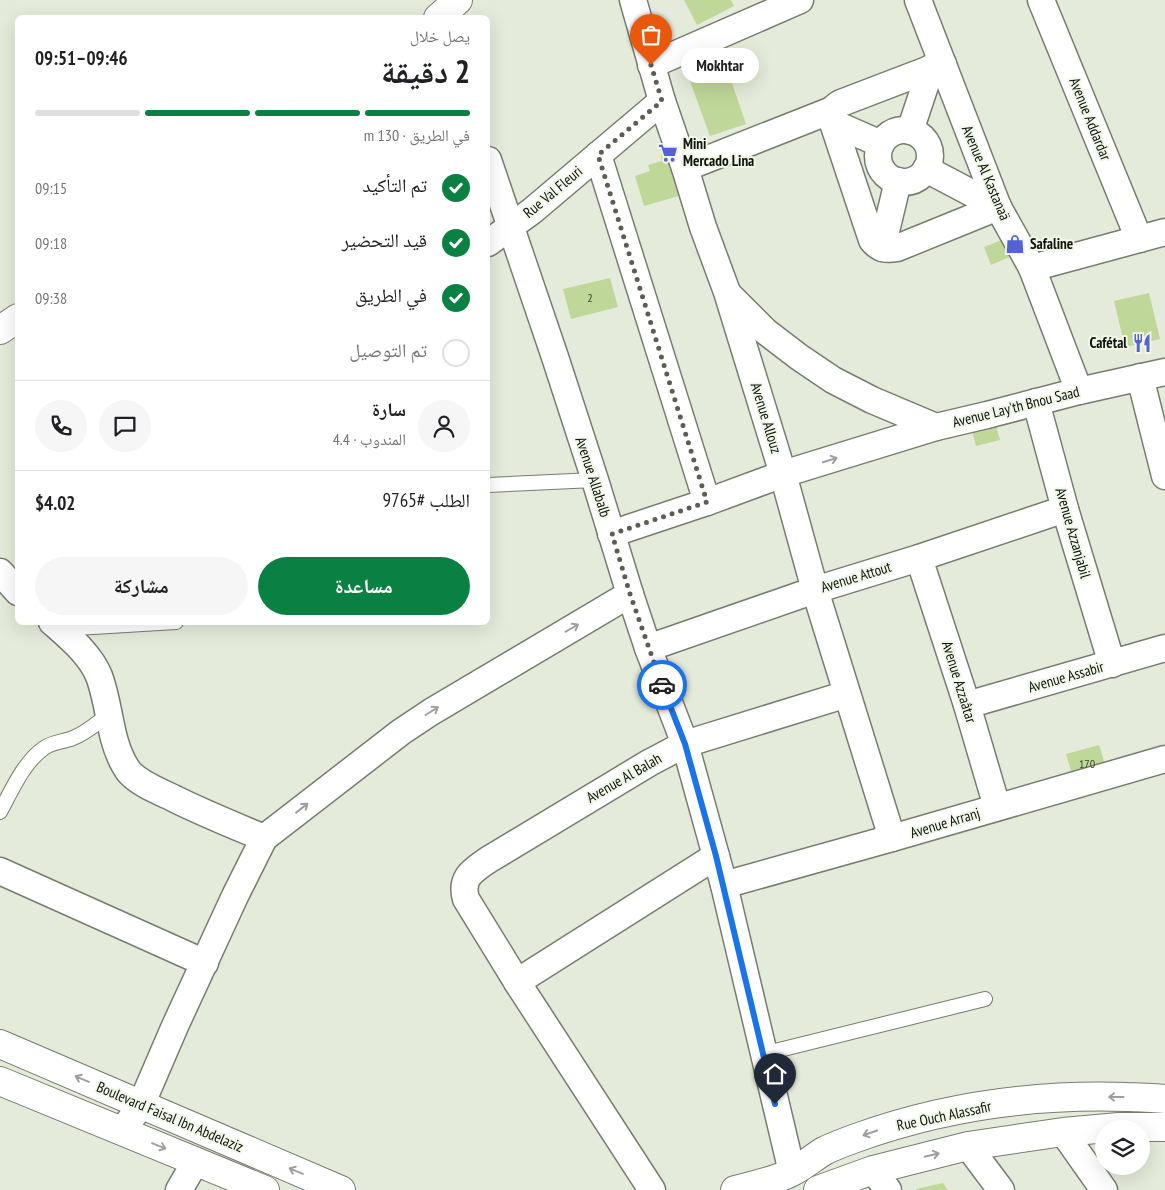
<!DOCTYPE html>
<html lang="ar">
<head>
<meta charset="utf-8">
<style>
	:root { --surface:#fff; --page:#f6f6f6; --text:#202124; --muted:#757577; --line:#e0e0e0; --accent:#0b8043 }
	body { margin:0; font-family:"PT Sans Narrow","Noto Naskh Arabic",sans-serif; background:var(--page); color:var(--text); direction:rtl; height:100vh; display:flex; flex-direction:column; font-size:19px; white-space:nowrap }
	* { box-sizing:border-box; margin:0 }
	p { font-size:16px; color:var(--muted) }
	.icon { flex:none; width:28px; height:28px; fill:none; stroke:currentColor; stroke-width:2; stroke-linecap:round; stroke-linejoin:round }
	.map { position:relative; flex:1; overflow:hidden; direction:ltr }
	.drawer { position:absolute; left:15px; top:15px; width:475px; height:610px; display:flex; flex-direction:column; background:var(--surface); border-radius:8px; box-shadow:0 5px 20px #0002; direction:rtl }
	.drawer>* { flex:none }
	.buttons { position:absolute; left:1095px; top:1120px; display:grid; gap:10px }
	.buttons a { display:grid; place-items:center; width:55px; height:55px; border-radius:50%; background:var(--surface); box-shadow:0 5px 20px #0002; font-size:25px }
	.pin { position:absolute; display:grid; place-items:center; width:42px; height:42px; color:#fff; margin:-51px -21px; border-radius:50% 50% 50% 0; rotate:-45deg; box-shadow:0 0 5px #0007 }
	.pin .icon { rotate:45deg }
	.courier { position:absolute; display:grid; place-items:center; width:50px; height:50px; margin:-25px; border:4px solid #1a73e8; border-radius:50%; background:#fff; color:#222; box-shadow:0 1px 6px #0007 }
	.bubble { position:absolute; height:35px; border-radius:18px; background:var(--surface); box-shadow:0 5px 20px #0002; font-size:16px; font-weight:700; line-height:35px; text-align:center; direction:rtl }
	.summary em { font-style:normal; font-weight:700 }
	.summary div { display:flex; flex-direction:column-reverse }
	.summary { display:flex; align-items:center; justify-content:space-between; height:85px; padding:0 20px }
	h1 { font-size:32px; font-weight:700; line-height:38px }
	.bar { display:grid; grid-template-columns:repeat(4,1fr); gap:8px 5px; align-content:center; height:60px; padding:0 20px }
	.bar i { height:6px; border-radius:4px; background:var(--line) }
	.bar .active { background:var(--accent) }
	.bar p { grid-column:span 4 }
	.line { display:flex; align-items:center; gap:12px; padding:0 20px; border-top:1px solid var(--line) }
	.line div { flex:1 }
	.round { display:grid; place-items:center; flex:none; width:52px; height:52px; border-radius:26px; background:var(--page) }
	ol { padding:0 20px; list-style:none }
	li { display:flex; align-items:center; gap:15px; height:55px }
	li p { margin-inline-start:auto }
	li .icon { padding:5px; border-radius:50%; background:var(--accent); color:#fff; stroke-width:4 }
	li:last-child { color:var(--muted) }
	li i { width:28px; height:28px; border:2px solid var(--line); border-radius:50% }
	.cta { display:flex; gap:10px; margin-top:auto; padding:10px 20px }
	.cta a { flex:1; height:58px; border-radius:30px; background:var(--accent); color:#fff; font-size:20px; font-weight:700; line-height:58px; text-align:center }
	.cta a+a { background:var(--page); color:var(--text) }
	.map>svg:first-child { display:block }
	.building { fill:#bfd799 }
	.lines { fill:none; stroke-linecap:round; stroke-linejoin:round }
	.lane-casing { stroke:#777d6e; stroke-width:16 }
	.street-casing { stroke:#777d6e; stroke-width:29 }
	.secondary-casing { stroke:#777d6e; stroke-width:30 }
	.primary-casing { stroke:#777d6e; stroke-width:30 }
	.lane { stroke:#fff; stroke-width:14 }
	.street { stroke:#fff; stroke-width:26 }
	.secondary { stroke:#fff; stroke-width:28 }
	.primary { stroke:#fff; stroke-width:28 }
	.oneway { stroke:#9fa09e }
	.done { stroke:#5a5e55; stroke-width:5; stroke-dasharray:0 9 }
	.route { stroke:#1a73e8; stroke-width:6 }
	.labels { text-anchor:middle; stroke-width:4; stroke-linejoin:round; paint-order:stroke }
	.number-label { font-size:12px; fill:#3c4330 }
	.street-label { font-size:15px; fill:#10120d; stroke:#f1f8e7 }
	.poi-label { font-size:15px; font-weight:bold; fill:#10120d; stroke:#f1f8e7; text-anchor:start }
</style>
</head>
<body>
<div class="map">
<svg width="1165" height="1190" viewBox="0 0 1165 1190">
	<rect width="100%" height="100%" fill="#e4ebda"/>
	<g class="building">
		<polygon points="684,0 731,0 734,6 697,25"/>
		<polygon points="724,60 746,124 710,136 687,73"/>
		<polygon points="675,150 689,193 644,206 635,176 650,171 648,165 662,161 661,155"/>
		<polygon points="1012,236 1019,253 991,265 984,247"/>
		<polygon points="610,278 618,307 571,319 563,289"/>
		<polygon points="1149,293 1160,339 1125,347 1114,301"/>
		<polygon points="995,422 1000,440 976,446 971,427"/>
		<polygon points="1099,745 1108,774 1075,784 1066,754"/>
		<polygon points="943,1183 948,1190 916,1190 916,1189"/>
	</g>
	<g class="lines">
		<g class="lane-casing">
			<g id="lane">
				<polyline points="488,485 595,480"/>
				<polyline points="60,629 176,622"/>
				<path d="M 0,812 C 12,790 23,763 44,748 C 52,742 63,742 73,738 C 86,733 97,723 108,715"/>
				<polyline points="763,1054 985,999"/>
			</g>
		</g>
		<g class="street-casing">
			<g id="street">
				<polyline points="633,0 662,101 685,168 703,227 727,292 783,474 815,590 892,838"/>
				<polyline points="918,0 998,207 1032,268 1079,391"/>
				<polyline points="1041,0 1139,239"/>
				<path d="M 943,64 L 841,103 C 831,108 831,113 833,123 L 872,240 C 879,249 886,250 897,248 L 998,207"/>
				<polyline points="651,65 800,0"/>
				<polyline points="833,123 881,144"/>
				<circle cx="904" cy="156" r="26"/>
				<polyline points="910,131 931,68"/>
				<polyline points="598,155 707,502"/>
				<polyline points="488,160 555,357 595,480 630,594 648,648 685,744 724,885 792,1172"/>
				<polyline points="685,168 832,110"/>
				<polyline points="926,169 998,207"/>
				<polyline points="488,243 532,211 662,101"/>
				<polyline points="882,248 898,181"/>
				<polyline points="1032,268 1165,232"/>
				<polyline points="730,296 765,331 799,357 833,380 872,400 936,427 987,415 1079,391 1165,372"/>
				<polyline points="1140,377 1165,476"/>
				<polyline points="1036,402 1065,509 1112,664"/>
				<polyline points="611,534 707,502 783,474 936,427"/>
				<polyline points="919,558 967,705 997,807"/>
				<polyline points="0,572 18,592"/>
				<path d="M 52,622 C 70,638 90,654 99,676 C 110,705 109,737 124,764 C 126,767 128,771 130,773 C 142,785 159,791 173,798 C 203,813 233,825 264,838"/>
				<polyline points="648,648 815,590 919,558 1065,509"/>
				<polyline points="967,705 1165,648"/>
				<polyline points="0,871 205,963"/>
				<polyline points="724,885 892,838 1165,759"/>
				<polyline points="517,982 716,856"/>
				<polyline points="122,1131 141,1105 175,1026 235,896 264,838 401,732 431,712 630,594"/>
				<polyline points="1063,1132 1104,1190"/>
				<polyline points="968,1146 1001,1190"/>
				<polyline points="873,1170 888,1190"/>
				<polyline points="179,1190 196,1161"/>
				<path d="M 652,1190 L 517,982 L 466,899 C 460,878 472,871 488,860 L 649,763 L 685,744 L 847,694"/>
			</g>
		</g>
		<g class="secondary-casing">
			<g id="secondary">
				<polyline points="0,1044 341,1190"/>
				<polyline points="0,1081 265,1190"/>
				<path d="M 735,1190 C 754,1185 775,1181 792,1172 C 803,1166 813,1158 824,1151 C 834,1146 845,1142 856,1138 C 942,1107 1036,1094 1127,1097 C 1140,1097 1152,1098 1165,1099"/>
				<polyline points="818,1190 873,1170 968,1146 1063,1132 1119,1127 1165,1127"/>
			</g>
		</g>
		<g class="primary-casing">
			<g id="primary">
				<polyline points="438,18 458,0"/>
				<polyline points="0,330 18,318"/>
			</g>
		</g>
		<use href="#lane" class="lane"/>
		<use href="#street" class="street"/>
		<use href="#secondary" class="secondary"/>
		<use href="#primary" class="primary"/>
	</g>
	<defs><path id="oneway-shaft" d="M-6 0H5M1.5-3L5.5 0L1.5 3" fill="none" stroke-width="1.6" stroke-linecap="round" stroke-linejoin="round" transform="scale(1.25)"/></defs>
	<g class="oneway">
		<use href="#oneway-shaft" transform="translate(830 460) rotate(-17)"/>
		<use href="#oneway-shaft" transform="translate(572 628) rotate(-30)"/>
		<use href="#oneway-shaft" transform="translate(432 711) rotate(-32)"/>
		<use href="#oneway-shaft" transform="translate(302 808) rotate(-38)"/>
		<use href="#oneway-shaft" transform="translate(82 1079) rotate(-157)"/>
		<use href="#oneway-shaft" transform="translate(1116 1097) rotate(-180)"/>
		<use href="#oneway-shaft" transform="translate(870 1133) rotate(161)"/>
		<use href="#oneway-shaft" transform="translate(159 1146) rotate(22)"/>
		<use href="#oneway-shaft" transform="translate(932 1155) rotate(-14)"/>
		<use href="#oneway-shaft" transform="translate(296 1171) rotate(-157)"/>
	</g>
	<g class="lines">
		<polyline class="done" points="651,65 662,101 598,155 707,502 612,534 630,594 662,685"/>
		<polyline class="route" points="662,685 685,744 716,856 775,1104"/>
	</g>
	<defs>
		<g id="supermarket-bare" transform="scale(1.5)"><path d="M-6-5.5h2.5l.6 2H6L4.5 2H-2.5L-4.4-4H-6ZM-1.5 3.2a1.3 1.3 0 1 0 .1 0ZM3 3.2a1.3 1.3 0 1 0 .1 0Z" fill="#5660d7" stroke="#f1f8e7" stroke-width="2.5" paint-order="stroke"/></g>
		<g id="shop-bare" transform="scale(1.5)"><path d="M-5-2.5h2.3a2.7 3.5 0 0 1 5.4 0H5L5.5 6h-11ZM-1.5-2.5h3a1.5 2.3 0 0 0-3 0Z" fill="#5660d7" stroke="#f1f8e7" stroke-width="2.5" paint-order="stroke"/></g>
		<g id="restaurant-bare" transform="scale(1.5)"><path d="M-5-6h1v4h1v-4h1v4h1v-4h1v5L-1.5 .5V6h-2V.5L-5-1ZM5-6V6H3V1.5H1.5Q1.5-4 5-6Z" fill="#5660d7" stroke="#f1f8e7" stroke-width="2.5" paint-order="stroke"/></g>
	</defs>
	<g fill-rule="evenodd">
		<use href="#supermarket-bare" x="668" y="153"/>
		<use href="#shop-bare" x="1015" y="244"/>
		<use href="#restaurant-bare" x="1142" y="343"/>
	</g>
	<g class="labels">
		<g class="number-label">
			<text x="590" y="302">2</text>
			<text x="1087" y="768">170</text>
		</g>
		<g class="street-label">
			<text transform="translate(1090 119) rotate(68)" y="5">Avenue Addardar</text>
			<text transform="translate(986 173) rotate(67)" y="5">Avenue Al Kastanaä</text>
			<text transform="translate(553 192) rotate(-40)" y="5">Rue Val Fleuri</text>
			<text transform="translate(1016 407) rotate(-14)" y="5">Avenue Lay'th Bnou Saad</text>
			<text transform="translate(766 418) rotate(73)" y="5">Avenue Allouz</text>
			<text transform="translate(593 477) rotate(72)" y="5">Avenue Allabalb</text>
			<text transform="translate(1073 533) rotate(74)" y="5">Avenue Azzanjabil</text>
			<text transform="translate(856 577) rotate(-17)" y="5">Avenue Attout</text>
			<text transform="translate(1066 677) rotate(-16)" y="5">Avenue Assabir</text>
			<text transform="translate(959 682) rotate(73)" y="5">Avenue Azzaâtar</text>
			<text transform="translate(624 778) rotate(-30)" y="5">Avenue Al Balah</text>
			<text transform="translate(945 823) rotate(-17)" y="5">Avenue Arranj</text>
			<text transform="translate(944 1116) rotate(-12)" y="5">Rue Ouch Alassafir</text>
			<text transform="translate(170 1117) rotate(23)" y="5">Boulevard Faisal Ibn Abdelaziz</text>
		</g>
		<g class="poi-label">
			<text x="683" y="149">Mini<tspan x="683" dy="17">Mercado Lina</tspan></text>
			<text x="1030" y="249">Safaline</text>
			<text x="1127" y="348" text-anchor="end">Cafétal</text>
		</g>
	</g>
</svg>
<div class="buttons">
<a><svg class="icon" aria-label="layers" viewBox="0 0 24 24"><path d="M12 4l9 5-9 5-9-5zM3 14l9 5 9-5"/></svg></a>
</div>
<div class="pin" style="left:651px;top:65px;background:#ea580c"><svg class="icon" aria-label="bag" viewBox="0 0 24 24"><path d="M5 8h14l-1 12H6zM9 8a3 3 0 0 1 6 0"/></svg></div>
<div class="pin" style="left:775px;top:1104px;background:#1f2937"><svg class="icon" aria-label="home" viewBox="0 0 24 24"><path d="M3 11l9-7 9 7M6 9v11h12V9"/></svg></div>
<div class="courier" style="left:662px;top:685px"><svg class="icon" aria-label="car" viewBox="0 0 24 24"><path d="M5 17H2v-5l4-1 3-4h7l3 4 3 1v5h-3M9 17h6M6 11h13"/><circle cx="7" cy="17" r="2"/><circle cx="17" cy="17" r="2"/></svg></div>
<div class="bubble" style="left:681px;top:48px;width:78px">Mokhtar</div>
<section class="drawer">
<div class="summary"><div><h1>2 دقيقة</h1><p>يصل خلال</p></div><em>09:46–09:51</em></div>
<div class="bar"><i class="active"></i><i class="active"></i><i class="active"></i><i></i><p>في الطريق · 130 m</p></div>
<ol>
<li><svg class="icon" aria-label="check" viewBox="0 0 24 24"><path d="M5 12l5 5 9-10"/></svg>تم التأكيد<p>09:15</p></li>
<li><svg class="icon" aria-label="check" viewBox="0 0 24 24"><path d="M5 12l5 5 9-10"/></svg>قيد التحضير<p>09:18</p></li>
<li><svg class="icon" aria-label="check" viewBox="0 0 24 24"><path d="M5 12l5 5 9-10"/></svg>في الطريق<p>09:38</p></li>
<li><i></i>تم التوصيل</li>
</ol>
<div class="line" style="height:90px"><a class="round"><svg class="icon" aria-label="person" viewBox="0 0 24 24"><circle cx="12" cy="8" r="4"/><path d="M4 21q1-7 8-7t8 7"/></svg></a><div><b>سارة</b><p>المندوب · 4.4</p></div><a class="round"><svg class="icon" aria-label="chat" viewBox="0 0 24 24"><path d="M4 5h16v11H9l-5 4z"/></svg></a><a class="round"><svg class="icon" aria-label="phone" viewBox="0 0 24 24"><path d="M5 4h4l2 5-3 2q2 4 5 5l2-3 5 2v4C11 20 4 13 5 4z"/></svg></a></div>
<div class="line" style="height:65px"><div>الطلب #9765</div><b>$4.02</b></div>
<div class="cta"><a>مساعدة</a><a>مشاركة</a></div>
</section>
</div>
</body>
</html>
